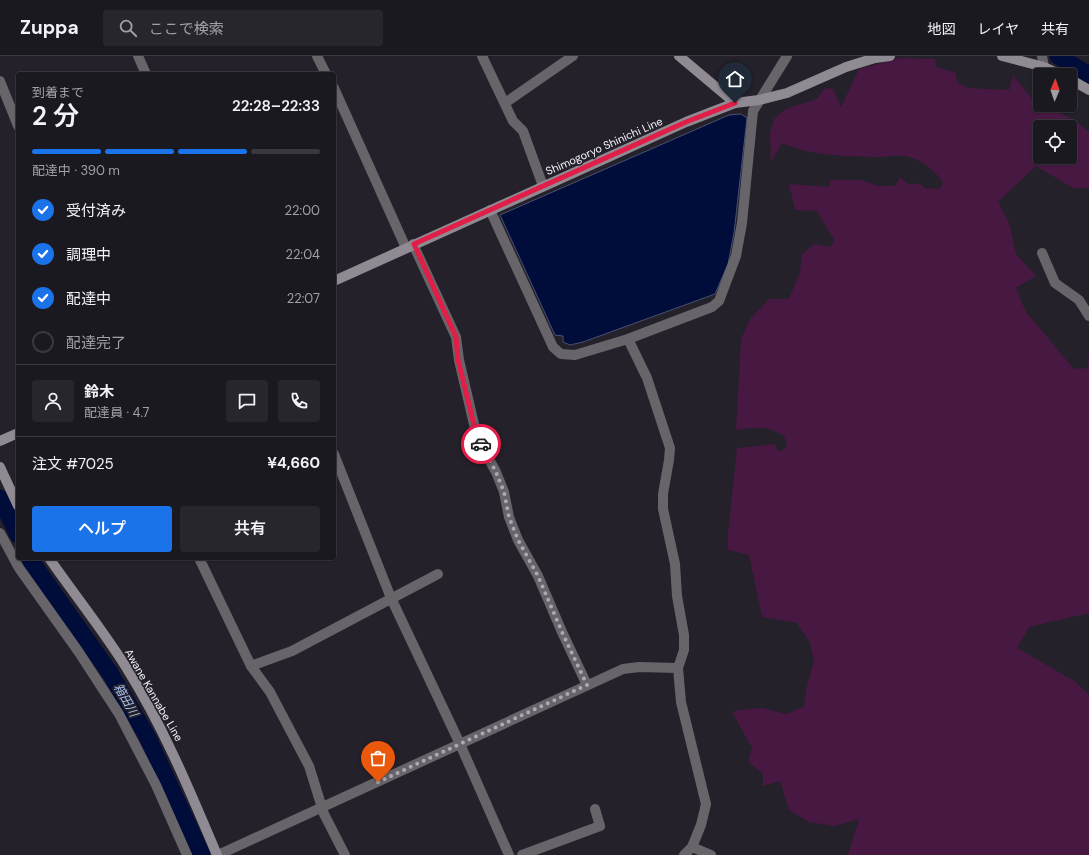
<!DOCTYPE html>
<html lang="ja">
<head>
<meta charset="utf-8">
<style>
	:root { --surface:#1b1920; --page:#28262d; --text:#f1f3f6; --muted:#a0a0a5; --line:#39383e; --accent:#1a73e8 }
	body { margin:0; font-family:"DM Sans","Noto Sans JP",sans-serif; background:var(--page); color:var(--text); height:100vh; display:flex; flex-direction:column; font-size:15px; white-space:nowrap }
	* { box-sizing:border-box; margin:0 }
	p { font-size:13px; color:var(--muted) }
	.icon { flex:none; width:22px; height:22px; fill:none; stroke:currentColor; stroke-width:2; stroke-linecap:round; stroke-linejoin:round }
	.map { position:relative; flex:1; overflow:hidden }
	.sheet { position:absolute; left:16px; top:16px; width:320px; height:488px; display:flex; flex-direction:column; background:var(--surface); border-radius:4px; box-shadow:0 1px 3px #0004,0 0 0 1px var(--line) }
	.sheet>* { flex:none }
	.needle { width:26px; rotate:2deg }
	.buttons { position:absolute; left:1033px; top:12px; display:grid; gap:8px }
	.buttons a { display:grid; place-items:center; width:44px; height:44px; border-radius:4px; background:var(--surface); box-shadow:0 1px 3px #0004,0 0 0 1px var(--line); font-size:20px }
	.pin { position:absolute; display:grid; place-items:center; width:34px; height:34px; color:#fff; margin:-41px -17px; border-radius:50% 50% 50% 0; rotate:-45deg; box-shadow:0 0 4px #0007 }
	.pin .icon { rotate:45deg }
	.courier { position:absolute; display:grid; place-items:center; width:40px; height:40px; margin:-20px; border:3px solid #e11d48; border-radius:50%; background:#fff; color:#222; box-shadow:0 1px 5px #0007 }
	.headline em { font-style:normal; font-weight:600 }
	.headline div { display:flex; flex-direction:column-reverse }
	.headline { display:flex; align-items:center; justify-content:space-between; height:68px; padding:0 16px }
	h1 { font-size:26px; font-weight:600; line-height:30px }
	.bar { display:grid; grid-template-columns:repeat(4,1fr); gap:6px 4px; align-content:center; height:48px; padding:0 16px }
	.bar i { height:5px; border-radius:3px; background:var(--line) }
	.bar .on { background:var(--accent) }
	.bar p { grid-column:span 4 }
	.line { display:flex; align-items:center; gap:10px; padding:0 16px; border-top:1px solid var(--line) }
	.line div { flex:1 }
	.round { display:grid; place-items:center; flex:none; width:42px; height:42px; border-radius:4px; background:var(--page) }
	ol { padding:0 16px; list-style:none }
	li { display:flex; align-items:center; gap:12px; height:44px }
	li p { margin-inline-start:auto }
	li .icon { padding:4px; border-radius:50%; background:var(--accent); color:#fff; stroke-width:4 }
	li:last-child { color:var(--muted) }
	li i { width:22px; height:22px; border:2px solid var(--line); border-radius:50% }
	.button { display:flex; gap:8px; margin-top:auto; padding:8px 16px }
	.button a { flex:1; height:46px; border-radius:4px; background:var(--accent); color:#fff; font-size:16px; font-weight:600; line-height:46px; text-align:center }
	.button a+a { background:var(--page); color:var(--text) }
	header { display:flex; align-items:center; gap:24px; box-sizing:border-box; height:56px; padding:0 20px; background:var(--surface); border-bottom:1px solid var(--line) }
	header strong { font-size:19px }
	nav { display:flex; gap:22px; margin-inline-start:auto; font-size:14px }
	.search { width:280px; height:36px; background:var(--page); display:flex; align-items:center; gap:10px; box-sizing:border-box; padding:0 14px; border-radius:4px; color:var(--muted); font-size:15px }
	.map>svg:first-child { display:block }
	.green { fill:#471841; fill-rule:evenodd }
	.water { fill:#000c3a; stroke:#495173 }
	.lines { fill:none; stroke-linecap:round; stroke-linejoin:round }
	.river { stroke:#000c3a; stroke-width:17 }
	.minor { stroke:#68656a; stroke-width:10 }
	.secondary { stroke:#908b93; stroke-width:10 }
	.done { stroke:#aba9b1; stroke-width:4; stroke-dasharray:0 7.2 }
	.route { stroke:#e11d48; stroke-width:5 }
	.labels { text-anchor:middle; stroke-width:3.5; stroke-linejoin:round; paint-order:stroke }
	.street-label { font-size:11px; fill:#f3f2f9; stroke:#24212b }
	.water-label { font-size:12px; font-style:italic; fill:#a4c1f0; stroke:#24212b }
</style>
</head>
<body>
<header>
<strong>Zuppa</strong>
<div class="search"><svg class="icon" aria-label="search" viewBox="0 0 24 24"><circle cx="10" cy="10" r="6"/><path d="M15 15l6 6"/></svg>ここで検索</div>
<nav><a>地図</a><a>レイヤ</a><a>共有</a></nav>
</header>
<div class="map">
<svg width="1089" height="799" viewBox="0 0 1089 799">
	<rect width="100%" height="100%" fill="#24212b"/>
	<path class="green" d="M 900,2 L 935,3 L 936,11 L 956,17 L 957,26 L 968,32 L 1009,34 L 1013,19 L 1032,43 L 1040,47 L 1040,49 L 1045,49 L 1076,65 L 1089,76 L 1089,132 L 1073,132 L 1036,110 L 998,146 L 1009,167 L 1016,198 L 1036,220 L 1016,232 L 1026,256 L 1074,313 L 1088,312 L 1089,295 L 1089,557 L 1029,571 L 1017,592 L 1076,626 L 1089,639 L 1089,799 L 848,799 L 859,763 L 834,770 L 809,766 L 789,754 L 780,725 L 763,730 L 763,718 L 748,705 L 752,692 L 732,656 L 739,654 L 762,652 L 786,658 L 804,651 L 807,630 L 814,605 L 810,587 L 797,567 L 762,561 L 749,499 L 728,494 L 728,477 L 737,392 L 775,388 L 778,396 L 787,391 L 784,380 C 766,369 756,371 736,374 L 741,283 L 750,263 L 769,243 L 789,243 L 800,216 L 802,198 L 815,188 L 831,191 L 834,184 L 817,155 L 795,154 L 789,128 L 830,131 L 830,124 L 860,124 L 879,130 L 895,130 L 900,121 L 910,129 L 919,127 L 925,132 L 939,133 L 943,127 C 935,114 924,106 910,101 C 900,98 886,101 876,101 C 845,100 811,100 782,87 L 771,106 L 770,77 L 774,63 L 786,53 L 817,43 L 825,32 L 833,33 L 841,51 L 859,13 ZM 1040,71 L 1070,71 L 1070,101 L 1040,101 Z"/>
	<polygon class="water" points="741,58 747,62 734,177 728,208 715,238 583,286 570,289 563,286 563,280 555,279 500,159 729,59"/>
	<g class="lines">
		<g class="river">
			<polyline points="1058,0 1089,19"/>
			<polyline points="0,442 18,479"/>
			<polyline points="29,502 110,617 147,680 202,799"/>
		</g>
		<g class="minor">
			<polyline points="138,0 146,18"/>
			<polyline points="317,0 326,18"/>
			<polyline points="482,0 513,65 523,75 543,130"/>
			<polyline points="1042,0 1044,11"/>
			<polyline points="0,25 18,70"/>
			<polyline points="334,32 406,192"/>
			<polyline points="505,47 573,0"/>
			<polyline points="490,154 553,291 561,298 575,299 628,283 712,251 719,245 736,200 742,167 753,55 787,0"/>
			<polyline points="413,188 456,281 459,304 477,381 496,416 504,436 509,461 518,484 538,520 562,576 587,629"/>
			<polyline points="1042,197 1055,227 1079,244 1089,260"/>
			<polyline points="628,283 647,322 670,392 669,404 663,438 663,453 675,508 677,540 684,579 684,594 678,612 681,646 706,748 701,769 692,791 684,799"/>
			<polyline points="334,398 391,542 460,688 509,799"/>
			<polyline points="0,477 19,512 78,595 119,658 156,729 187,799"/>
			<polyline points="199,502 251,610 270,636 309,710 324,758 345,799"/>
			<polyline points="251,610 292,595 438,518"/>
			<polyline points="692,791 711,799"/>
			<polyline points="218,799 623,613 639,611 678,612"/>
			<polyline points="522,799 600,770 595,753"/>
		</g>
		<g class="secondary">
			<polyline points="679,0 735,47"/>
			<polyline points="1002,0 1044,11 1061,19"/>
			<polyline points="1070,23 1089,34"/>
			<polyline points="334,225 686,66 735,47 759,44 787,37 846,11 875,2 890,0"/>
			<polyline points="0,385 18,377"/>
			<polyline points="0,411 18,450"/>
			<path d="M 49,502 C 74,538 102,573 126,611 C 163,670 190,735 217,799"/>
		</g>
	</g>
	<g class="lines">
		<polyline class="done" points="378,726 587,629 562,576 538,520 518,484 509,461 504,436 496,416 481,388"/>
		<polyline class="route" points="481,388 477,381 458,304 456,281 414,188 686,66 735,47"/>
	</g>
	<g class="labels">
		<g class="street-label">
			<text transform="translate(604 90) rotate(-24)" y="4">Shimogoryo Shinichi Line</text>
			<text transform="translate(154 639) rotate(60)" y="4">Awane Kannabe Line</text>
		</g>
		<g class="water-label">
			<text transform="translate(126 644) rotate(60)" y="4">箱田川</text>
		</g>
	</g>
</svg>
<div class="buttons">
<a><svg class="needle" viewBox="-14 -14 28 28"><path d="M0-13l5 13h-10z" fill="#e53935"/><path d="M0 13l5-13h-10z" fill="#a0a0a5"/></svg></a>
<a><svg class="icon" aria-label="locate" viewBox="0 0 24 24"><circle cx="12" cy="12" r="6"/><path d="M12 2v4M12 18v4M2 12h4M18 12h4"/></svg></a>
</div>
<div class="pin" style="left:378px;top:726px;background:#ea580c"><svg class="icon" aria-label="bag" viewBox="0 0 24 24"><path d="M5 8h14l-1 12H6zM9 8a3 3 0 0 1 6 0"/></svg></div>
<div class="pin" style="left:735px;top:47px;background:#1f2937"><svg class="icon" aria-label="home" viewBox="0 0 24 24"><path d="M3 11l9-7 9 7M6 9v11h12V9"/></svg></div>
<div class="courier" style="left:481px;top:388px"><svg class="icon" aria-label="car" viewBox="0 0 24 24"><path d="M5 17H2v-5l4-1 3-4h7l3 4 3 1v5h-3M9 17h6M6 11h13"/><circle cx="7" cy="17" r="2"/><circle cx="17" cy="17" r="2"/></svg></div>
<section class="sheet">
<div class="headline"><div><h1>2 分</h1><p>到着まで</p></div><em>22:28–22:33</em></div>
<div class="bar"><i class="on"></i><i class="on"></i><i class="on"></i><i></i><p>配達中 · 390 m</p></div>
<ol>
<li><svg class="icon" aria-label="check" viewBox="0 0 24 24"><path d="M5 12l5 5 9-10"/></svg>受付済み<p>22:00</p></li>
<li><svg class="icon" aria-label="check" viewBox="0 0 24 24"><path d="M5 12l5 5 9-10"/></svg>調理中<p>22:04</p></li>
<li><svg class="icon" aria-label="check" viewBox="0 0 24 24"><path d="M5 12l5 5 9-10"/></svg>配達中<p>22:07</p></li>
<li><i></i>配達完了</li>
</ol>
<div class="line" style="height:72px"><a class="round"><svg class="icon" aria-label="person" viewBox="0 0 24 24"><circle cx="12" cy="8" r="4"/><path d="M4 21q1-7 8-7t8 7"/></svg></a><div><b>鈴木</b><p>配達員 · 4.7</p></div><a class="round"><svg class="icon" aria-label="chat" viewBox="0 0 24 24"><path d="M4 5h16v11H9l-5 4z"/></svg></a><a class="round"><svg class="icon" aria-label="phone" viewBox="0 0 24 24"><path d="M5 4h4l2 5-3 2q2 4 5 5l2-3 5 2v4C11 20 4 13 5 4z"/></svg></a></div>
<div class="line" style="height:52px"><div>注文 #7025</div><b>¥4,660</b></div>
<div class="button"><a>ヘルプ</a><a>共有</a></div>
</section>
</div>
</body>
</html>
